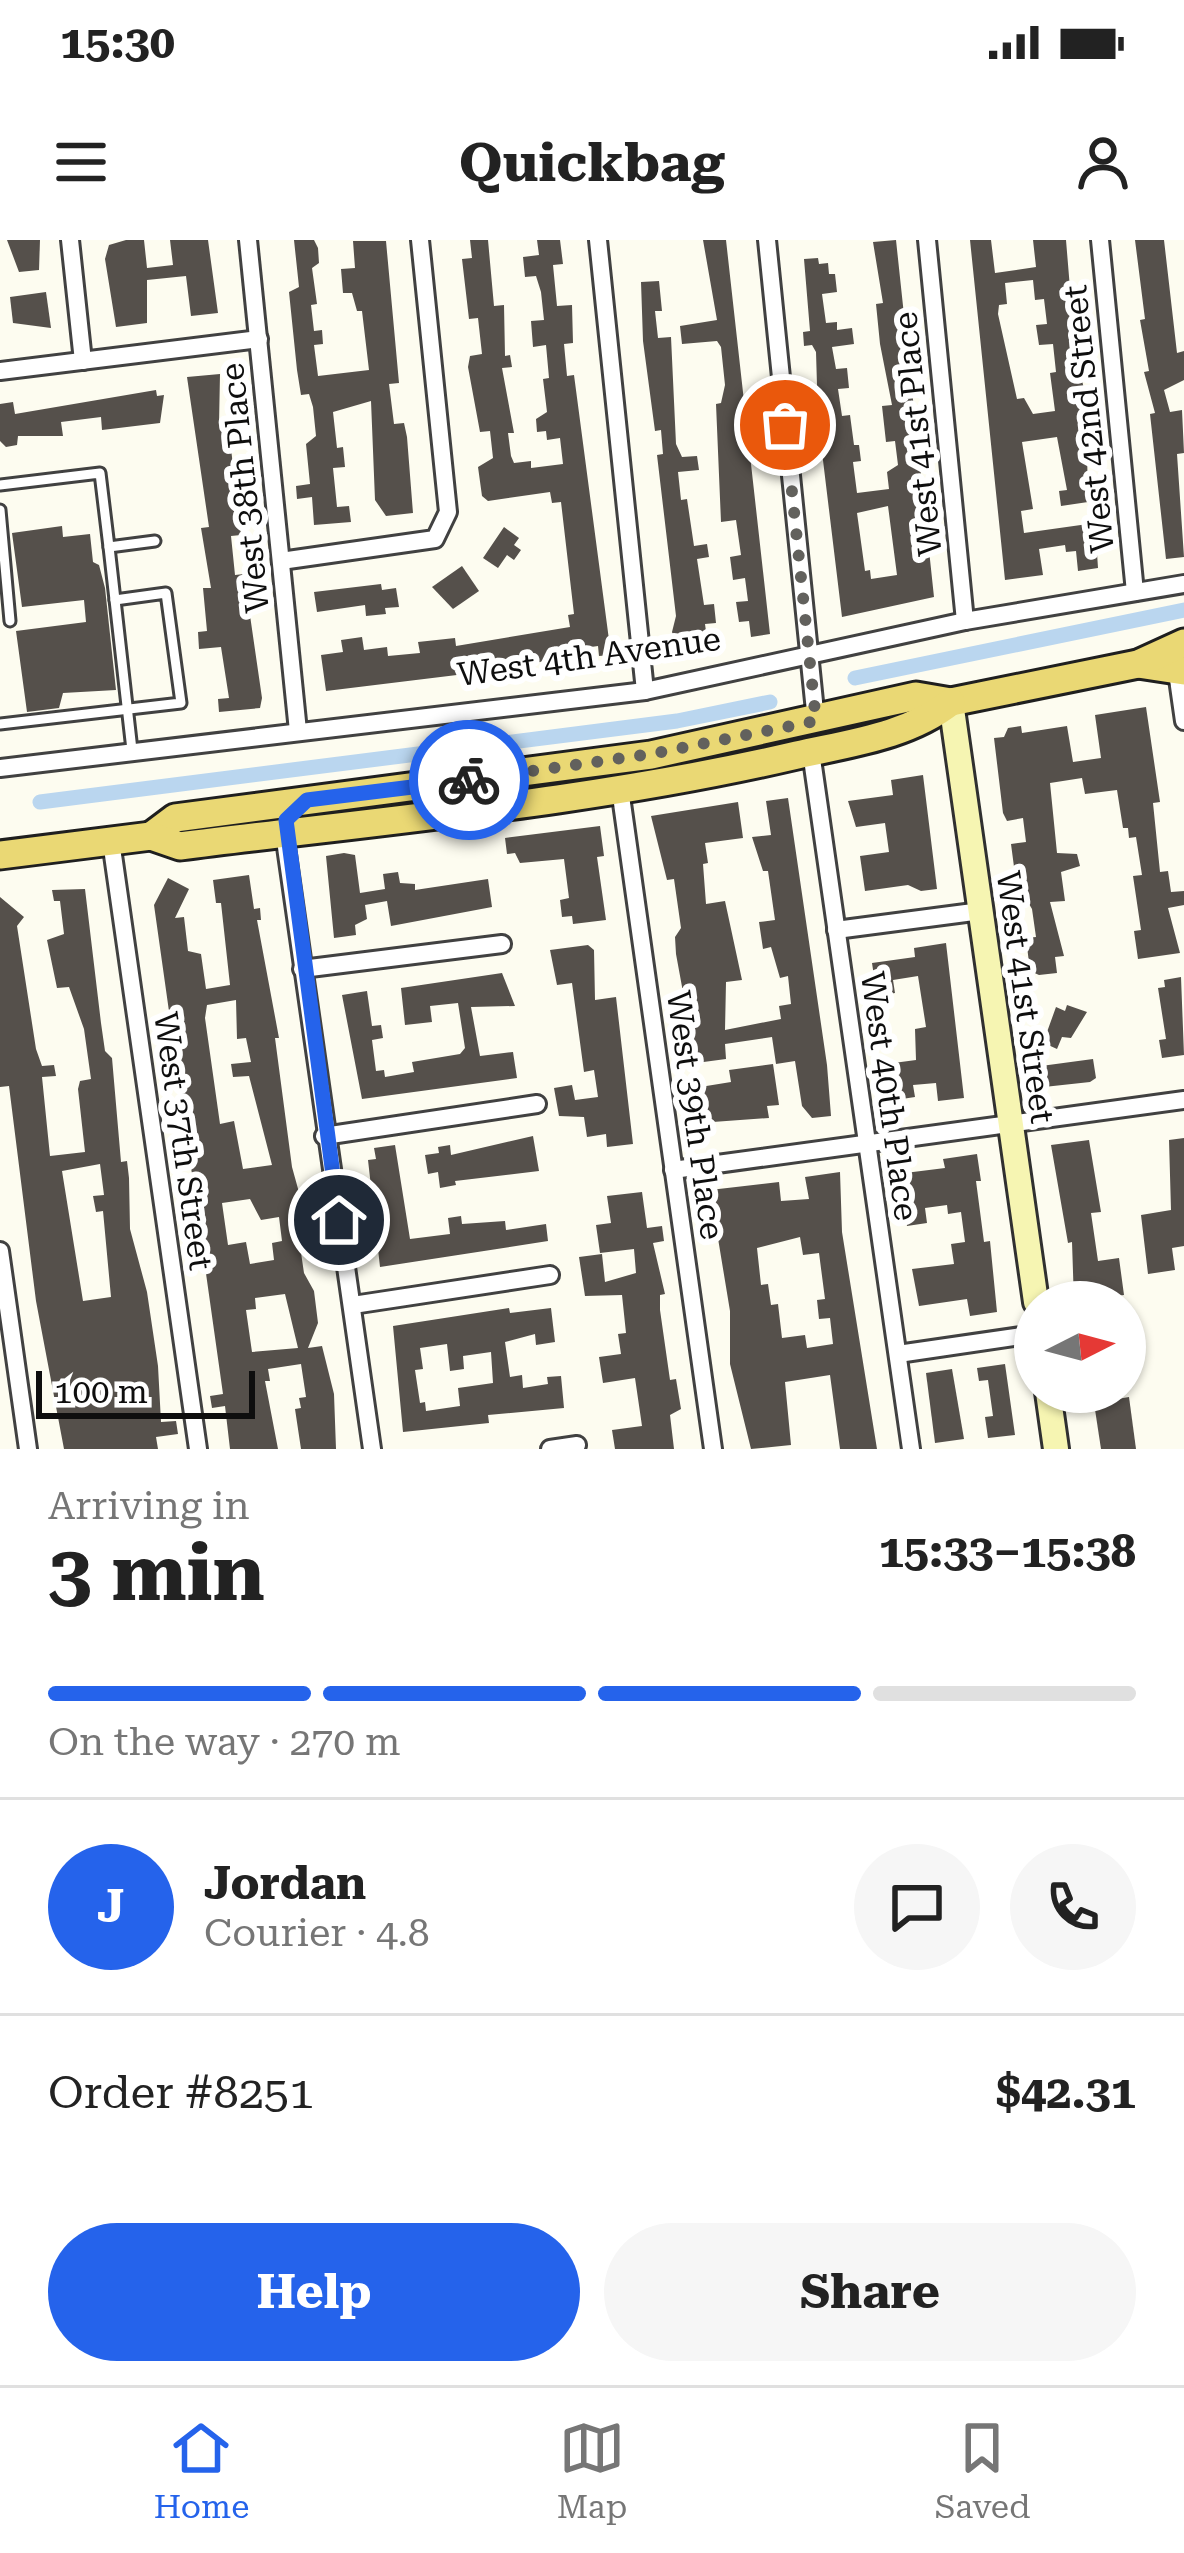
<!DOCTYPE html>
<html lang="en">
<head>
<meta charset="utf-8">
<style>
	:root { --surface:#fff; --page:#f6f6f6; --text:#222; --muted:#767676; --line:#e0e0e0; --accent:#2563eb }
	body { margin:0; font-family:"Roboto Serif",serif; background:var(--page); color:var(--text); height:100vh; display:flex; flex-direction:column; font-size:45px; white-space:nowrap }
	* { box-sizing:border-box; margin:0 }
	p { font-size:39px; color:var(--muted) }
	.icon { flex:none; width:66px; height:66px; fill:none; stroke:currentColor; stroke-width:2; stroke-linecap:round; stroke-linejoin:round }
	.map { position:relative; height:1209px; overflow:hidden }
	.drawer { display:flex; flex-direction:column; background:var(--surface); flex:1 }
	.drawer>* { flex:none }
	.needle { width:78px; rotate:84deg }
	.tools { position:absolute; left:1014px; top:1041px; display:grid; gap:24px }
	.tools a { display:grid; place-items:center; width:132px; height:132px; border-radius:50%; background:var(--surface); box-shadow:0 3px 9px #0004; font-size:60px }
	.scale { position:absolute; left:36px; bottom:30px; width:219px; box-sizing:border-box; padding-left:12px; border:6px solid #0e0e0e; border-top:0; font-size:33px; line-height:42px; white-space:nowrap; color:#0e0e0e; -webkit-text-stroke:9px #fff; paint-order:stroke }
	.pin { position:absolute; display:grid; place-items:center; width:102px; height:102px; color:#fff; margin:-51px; border:6px solid #fff; border-radius:50%; box-shadow:0 3px 12px #0007 }
	.courier { position:absolute; display:grid; place-items:center; width:120px; height:120px; margin:-60px; border:9px solid #2563eb; border-radius:50%; background:#fff; color:#222; box-shadow:0 3px 15px #0007 }
	.overview em { font-style:normal; font-weight:700 }
	.overview div { display:flex; flex-direction:column-reverse }
	.overview { display:flex; align-items:center; justify-content:space-between; height:204px; padding:0 48px }
	h1 { font-size:78px; font-weight:700; line-height:90px }
	.bar { display:grid; grid-template-columns:repeat(4,1fr); gap:18px 12px; align-content:center; height:144px; padding:0 48px }
	.bar i { height:15px; border-radius:9px; background:var(--line) }
	.bar .active { background:var(--accent) }
	.bar p { grid-column:span 4 }
	.line { display:flex; align-items:center; gap:30px; padding:0 48px; border-top:3px solid var(--line) }
	.line div { flex:1 }
	.round { display:grid; place-items:center; flex:none; width:126px; height:126px; border-radius:63px; background:var(--page) }
	.primary-button { display:flex; gap:24px; margin-top:auto; padding:24px 48px }
	.primary-button a { flex:1; height:138px; border-radius:72px; background:var(--accent); color:#fff; font-size:48px; font-weight:700; line-height:138px; text-align:center }
	.primary-button a+a { background:var(--page); color:var(--text) }
	.status { display:flex; justify-content:space-between; align-items:center; height:84px; padding:0 60px; background:var(--surface); direction:ltr }
	.status svg { height:33px; fill:currentColor }
	header { display:flex; justify-content:space-between; align-items:center; height:156px; padding:0 48px; background:var(--surface); font-size:54px; font-weight:700 }
	.tab-bar { display:flex; justify-content:space-around; align-items:center; height:168px; border-top:3px solid var(--line); background:var(--surface); font-size:33px; color:var(--muted) }
	.tab-bar a { display:grid; justify-items:center; gap:6px }
	.tab-bar .active { color:var(--accent) }
	.map>svg:first-child { display:block }
	.lines { fill:none; stroke-linecap:round; stroke-linejoin:round }
	.canal { stroke:#bad6ef; stroke-width:15 }
	.building { fill:#55504b; fill-rule:evenodd }
	.lane-casing { stroke:#414141; stroke-width:15 }
	.street-casing { stroke:#414141; stroke-width:22 }
	.secondary-casing { stroke:#303030; stroke-width:30 }
	.primary-casing { stroke:#1f1f1f; stroke-width:33 }
	.lane { stroke:#fff; stroke-width:9 }
	.street { stroke:#fff; stroke-width:16 }
	.secondary { stroke:#f6f5b2; stroke-width:24 }
	.primary { stroke:#ead874; stroke-width:27 }
	.done { stroke:#62615d; stroke-width:12; stroke-dasharray:0 21.6 }
	.route { stroke:#2563eb; stroke-width:15 }
	.labels { text-anchor:middle; stroke-width:12; stroke-linejoin:round; paint-order:stroke }
	.street-label { font-size:33px; fill:#0e0e0e; stroke:#fff }
</style>
</head>
<body>
<div class="status"><b>15:30</b><svg viewBox="0 0 49 12"><path d="M0 12V9h3v3zM5 12V6h3v6zM10 12V3h3v9zM15 12V0h3v12zM26 1h20v11H26zM47 4h2v5h-2z"/></svg></div>
<header><svg class="icon" aria-label="menu" viewBox="0 0 24 24"><path d="M4 6h16M4 12h16M4 18h16"/></svg>Quickbag<svg class="icon" aria-label="person" viewBox="0 0 24 24"><circle cx="12" cy="8" r="4"/><path d="M4 21q1-7 8-7t8 7"/></svg></header>
<div class="map">
<svg width="1184" height="1209" viewBox="0 0 1184 1209">
	<rect width="100%" height="100%" fill="#fdfcf0"/>
	<g class="lines">
		<g class="canal">
			<polyline points="855,438 1184,370"/>
			<polyline points="40,562 677,481 770,462"/>
		</g>
	</g>
	<g class="building">
		<polygon points="7,0 40,0 39,30 19,32"/>
		<polygon points="126,0 144,0 147,28 173,25 170,0 208,0 218,73 191,76 186,36 147,40 147,83 116,87 105,19 109,5"/>
		<polygon points="294,0 314,0 318,8 319,23 312,28 317,64 311,65 314,91 322,90 323,104 314,105 318,136 369,130 362,71 357,71 352,53 343,53 341,29 355,28 353,1 386,1 399,143 389,144 394,184 404,183 407,197 413,273 386,276 375,260 371,161 333,172 337,208 343,207 345,227 333,228 337,267 349,266 351,282 314,285 312,257 297,259 296,246 310,244 306,204 316,196 313,167 309,154 301,155 297,130 289,52 299,47"/>
		<polygon points="470,0 488,0 494,66 504,65 505,116 510,115 512,127 502,128 514,193 508,193 511,216 514,223 531,221 531,228 563,224 560,198 547,200 546,191 537,192 536,179 547,172 543,139 549,138 546,105 533,107 531,81 544,80 541,52 536,36 525,37 523,17 539,15 537,0 560,0 563,24 553,25 557,66 572,65 573,103 564,104 567,136 574,135 611,415 599,416 598,406 556,412 557,418 514,428 326,451 321,415 343,412 341,400 362,397 364,410 387,407 388,416 420,413 418,402 455,398 456,406 570,387 568,375 574,374 561,262 552,263 550,252 488,261 482,256 478,227 493,218 490,191 480,192 468,127 470,116 482,114 478,78 469,79 462,19 472,18"/>
		<polygon points="703,0 726,0 770,394 751,397 749,381 739,382 736,362 748,361 745,338 733,340 730,317 741,315 736,280 721,282 716,164 721,163 725,145 721,107 717,101 682,104 680,86 717,80"/>
		<path d="M 896,0 L 934,357 L 842,377 L 818,179 L 816,112 L 812,105 L 804,106 L 803,92 L 810,91 L 804,19 L 818,18 L 819,24 L 828,23 L 829,34 L 835,34 L 837,52 L 822,54 L 826,83 L 837,82 L 837,90 L 852,88 L 854,104 L 832,107 L 836,129 L 847,128 L 849,148 L 838,149 L 842,176 L 850,175 L 854,205 L 859,205 L 861,221 L 853,222 L 857,253 L 889,249 L 887,232 L 898,225 L 895,201 L 886,202 L 882,166 L 892,165 L 880,104 L 876,64 L 883,63 L 873,2 ZM 888,266 L 897,335 L 871,339 L 870,330 L 865,331 L 857,273 Z"/>
		<path d="M 970,0 L 991,0 L 995,33 L 1036,27 L 1033,0 L 1066,0 L 1075,109 L 1086,158 L 1088,262 L 1061,266 L 1059,251 L 1067,250 L 1057,197 L 1022,202 L 1033,269 L 1021,271 L 1024,293 L 1095,283 L 1098,328 L 1078,331 L 1076,311 L 1066,312 L 1065,305 L 1039,309 L 1043,335 L 1005,340 ZM 1033,40 L 1035,60 L 1044,59 L 1047,84 L 1036,85 L 1039,105 L 1053,104 L 1056,132 L 1050,133 L 1055,171 L 1033,174 L 1024,158 L 1017,159 L 998,74 L 999,65 L 1007,64 L 1005,43 Z"/>
		<polygon points="1135,0 1164,0 1177,113 1184,111 1184,140 1164,150 1170,172 1182,170 1184,213 1177,214 1184,317 1166,319 1150,174 1155,173 1144,132 1149,131 1140,80 1145,79"/>
		<polygon points="659,41 662,71 655,71 658,98 671,97 676,204 682,217 697,216 699,230 678,232 681,260 687,259 694,306 707,304 709,317 697,319 704,365 714,364 716,383 705,384 708,406 678,410 672,392 676,376 657,215 663,214 661,190 655,191 643,101 641,42"/>
		<polygon points="46,52 51,88 13,83 10,57"/>
		<polygon points="220,134 219,185 228,184 236,250 241,250 242,261 238,262 241,295 231,296 235,335 244,334 262,458 260,468 219,472 218,459 229,458 221,407 199,409 198,392 207,391 203,348 211,348 201,288 209,287 187,137"/>
		<polygon points="156,150 157,156 164,155 160,183 102,190 101,177 61,182 63,196 18,196 17,205 6,207 0,201 0,164 13,162 15,174"/>
		<polygon points="62,286 63,297 90,294 93,322 99,325 105,348 116,450 63,453 59,468 27,472 16,391 86,382 84,360 22,367 12,293"/>
		<polygon points="504,287 519,298 514,305 521,310 514,320 507,315 498,328 483,318"/>
		<polygon points="462,326 479,351 453,369 432,347"/>
		<polygon points="381,344 382,350 396,348 399,367 385,368 386,374 366,376 365,365 317,372 314,352"/>
		<polygon points="1146,467 1160,562 1153,563 1160,632 1168,631 1171,652 1184,651 1184,665 1168,668 1180,713 1138,719 1134,691 1141,690 1133,636 1142,635 1136,597 1129,598 1128,588 1123,588 1117,550 1085,554 1082,538 1050,543 1057,613 1077,614 1080,626 1061,632 1065,661 1050,662 1064,716 1055,717 1057,733 1039,735 1030,731 1026,698 1036,697 1032,669 1016,642 1011,604 1026,602 1023,578 1007,581 1003,573 994,498 1004,497 1008,488 1021,486 1022,493 1067,486 1073,522 1101,518 1095,475"/>
		<polygon points="923,535 937,649 921,651 908,645 865,651 860,616 889,612 885,583 856,587 848,561 893,555 891,540"/>
		<polygon points="788,558 827,825 831,876 812,878 802,866 795,821 776,824 772,797 725,804 726,819 696,823 676,714 675,697 681,688 674,639 667,640 651,576 738,562 743,598 705,603 708,623 703,624 706,664 725,661 742,740 726,742 725,790 781,779 779,766 791,764 788,736 780,738 771,707 763,709 759,682 775,680 768,631 763,631 752,597 771,595 766,561"/>
		<polygon points="600,586 604,616 597,617 606,680 573,684 572,676 562,677 560,660 569,658 564,619 520,623 515,613 507,614 505,598"/>
		<polygon points="344,613 355,615 360,653 385,649 383,634 398,632 400,643 415,644 415,650 488,639 492,667 391,686 387,661 365,665 367,679 355,685 356,695 334,698 326,616"/>
		<path d="M 249,635 L 254,669 L 260,668 L 261,680 L 257,680 L 279,798 L 275,798 L 292,927 L 305,974 L 298,975 L 298,992 L 304,1033 L 314,1051 L 318,1083 L 308,1108 L 322,1106 L 334,1154 L 336,1209 L 301,1209 L 295,1169 L 301,1168 L 299,1158 L 306,1157 L 301,1124 L 268,1129 L 270,1141 L 265,1141 L 278,1209 L 230,1209 L 225,1166 L 212,1168 L 210,1156 L 223,1154 L 154,665 L 168,638 L 189,649 L 175,678 L 184,677 L 188,711 L 201,714 L 206,749 L 230,745 L 221,663 L 216,663 L 213,640 ZM 236,760 L 237,799 L 246,798 L 251,822 L 231,824 L 233,837 L 249,836 L 272,925 L 243,929 L 234,881 L 220,884 L 205,778 L 207,765 ZM 250,959 L 261,980 L 279,977 L 282,1001 L 272,1003 L 274,1020 L 250,1024 L 246,1002 L 228,1005 L 222,963 ZM 285,1054 L 298,1108 L 252,1112 L 246,1070 L 256,1069 L 255,1058 Z"/>
		<path d="M 85,649 L 101,783 L 105,811 L 112,818 L 121,922 L 127,921 L 129,938 L 130,989 L 147,1052 L 158,1126 L 161,1182 L 176,1181 L 178,1194 L 156,1197 L 158,1209 L 64,1209 L 36,1061 L 9,846 L 0,847 L 0,657 L 24,677 L 17,686 L 36,809 L 42,826 L 54,825 L 56,836 L 42,837 L 50,916 L 85,912 L 78,849 L 80,841 L 91,839 L 84,789 L 69,747 L 57,748 L 47,700 L 64,694 L 60,661 L 54,661 L 52,650 ZM 100,924 L 104,955 L 93,956 L 96,972 L 103,971 L 111,1057 L 83,1061 L 62,931 Z"/>
		<polygon points="946,703 964,858 938,861 936,843 913,845 915,857 902,859 901,849 890,850 886,824 916,820 915,789 926,787 918,736 893,740 895,753 877,756 872,723 915,717 914,708"/>
		<polygon points="588,705 594,710 595,760 616,757 633,904 607,907 606,894 587,897 584,877 559,876 554,848 572,845 575,860 598,857 594,830 584,832 572,743 557,745 550,710"/>
		<polygon points="502,733 515,766 471,767 480,816 513,812 517,838 362,859 342,755 367,751 372,786 381,785 383,798 372,800 376,831 384,830 385,837 414,832 412,822 460,814 465,808 458,763 430,766 432,782 405,785 401,748"/>
		<polygon points="1181,737 1184,815 1162,818 1159,800 1166,799 1158,748 1165,747 1164,740"/>
		<polygon points="1067,765 1087,772 1071,798 1062,797 1057,809 1046,804 1047,792 1056,767 1065,771"/>
		<polygon points="1093,819 1096,838 1090,842 1044,847 1041,826"/>
		<polygon points="773,824 779,865 767,866 769,878 699,883 694,848 731,842 729,830"/>
		<polygon points="533,896 539,931 455,941 456,945 440,948 438,932 428,934 425,915 439,913 438,907 450,905 451,915"/>
		<polygon points="1184,898 1184,1006 1172,1008 1175,1030 1148,1034 1141,975 1171,970 1169,900"/>
		<polygon points="1089,900 1101,972 1091,973 1098,1021 1119,1018 1124,1055 1074,1062 1072,1002 1068,1003 1051,905"/>
		<polygon points="395,905 410,999 450,994 448,978 461,976 462,984 505,981 506,990 546,984 548,1001 380,1027 368,920 376,919 374,908"/>
		<polygon points="977,914 981,941 976,941 984,1002 990,1001 997,1072 970,1076 967,1059 919,1066 912,1029 954,1024 951,1004 965,1002 961,972 948,974 947,965 925,968 927,983 907,986 897,934 945,928 943,919"/>
		<path d="M 840,932 L 842,992 L 877,1209 L 840,1209 L 830,1135 L 785,1142 L 791,1205 L 751,1209 L 730,1124 L 730,1071 L 710,950 L 779,942 L 781,961 L 809,959 L 805,937 ZM 800,997 L 803,1015 L 819,1013 L 825,1059 L 817,1060 L 819,1079 L 830,1078 L 833,1104 L 807,1108 L 805,1095 L 782,1098 L 778,1064 L 771,1065 L 768,1044 L 761,1045 L 757,1008 Z"/>
		<polygon points="642,952 647,988 662,986 664,1001 653,1003 665,1054 660,1055 660,1070 670,1140 676,1139 681,1169 670,1175 674,1209 615,1209 612,1190 642,1186 635,1138 603,1143 599,1117 621,1114 618,1094 626,1093 622,1055 585,1056 579,1017 602,1014 605,1042 636,1033 634,1009 600,1013 596,985 611,983 607,956"/>
		<path d="M 509,1068 L 510,1073 L 551,1068 L 555,1102 L 536,1105 L 535,1094 L 505,1102 L 510,1137 L 522,1135 L 523,1148 L 548,1144 L 547,1137 L 561,1136 L 564,1168 L 488,1175 L 489,1183 L 403,1192 L 393,1086 ZM 447,1104 L 450,1131 L 464,1129 L 463,1116 L 491,1112 L 493,1143 L 458,1148 L 460,1166 L 426,1171 L 425,1162 L 420,1163 L 415,1130 L 423,1129 L 420,1108 Z"/>
		<polygon points="1005,1124 1015,1195 988,1198 985,1177 993,1176 988,1140 979,1141 977,1128"/>
		<polygon points="952,1129 964,1199 935,1203 926,1133"/>
		<polygon points="1129,1157 1136,1209 1101,1209 1094,1163"/>
	</g>
	<g class="lines">
		<g class="lane-casing">
			<g id="lane">
				<polyline points="0,245 100,233 109,307 155,301"/>
				<polyline points="0,270 10,381"/>
				<polyline points="109,307 132,510"/>
				<polyline points="0,484 181,463 166,353 115,360"/>
			</g>
		</g>
		<g class="street-casing">
			<g id="street">
				<polyline points="70,0 83,121"/>
				<polyline points="248,0 298,491"/>
				<polyline points="598,0 645,451"/>
				<polyline points="767,0 816,481"/>
				<polyline points="927,0 965,381"/>
				<polyline points="1100,0 1135,352"/>
				<polyline points="0,131 259,99"/>
				<polyline points="281,321 435,299 448,272 420,0"/>
				<polyline points="1177,432 1184,481"/>
				<polyline points="811,512 911,1209"/>
				<polyline points="0,528 645,451 965,381 1184,344"/>
				<polyline points="620,549 713,1209"/>
				<polyline points="284,593 372,1209"/>
				<polyline points="111,601 198,1209"/>
				<polyline points="836,690 981,671"/>
				<polyline points="302,729 502,704"/>
				<polyline points="324,896 537,864"/>
				<polyline points="673,930 1184,860"/>
				<polyline points="0,1011 28,1209"/>
				<polyline points="353,1065 550,1035"/>
				<polyline points="898,1114 1035,1094"/>
				<polyline points="550,1209 577,1205"/>
			</g>
		</g>
		<g class="secondary-casing">
			<g id="secondary">
				<polyline points="951,462 1036,1062"/>
				<polyline points="1048,1152 1056,1209"/>
			</g>
		</g>
		<g class="primary-casing">
			<g id="primary">
				<polyline points="1138,424 1184,431"/>
				<polyline points="151,596 175,578 651,515 916,456 951,462 1138,424 1184,403"/>
				<path d="M 0,615 L 151,596 L 180,606 C 385,580 595,562 797,515 C 850,503 908,496 951,462"/>
			</g>
		</g>
		<use href="#lane" class="lane"/>
		<use href="#street" class="street"/>
		<use href="#secondary" class="secondary"/>
		<use href="#primary" class="primary"/>
	</g>
	<g class="lines">
		<polyline class="done" points="469,540 651,514 816,481 785,185"/>
		<polyline class="route" points="339,980 286,580 307,560 469,540"/>
	</g>
	<g class="labels">
		<g class="street-label">
			<text transform="translate(1088 179) rotate(-96)" y="12">West 42nd Street</text>
			<text transform="translate(917 194) rotate(-96)" y="12">West 41st Place</text>
			<text transform="translate(244 248) rotate(-96)" y="12">West 38th Place</text>
			<text transform="translate(589 416) rotate(-8)" y="12">West 4th Avenue</text>
			<text transform="translate(1026 757) rotate(82)" y="12">West 41st Street</text>
			<text transform="translate(890 856) rotate(82)" y="12">West 40th Place</text>
			<text transform="translate(696 875) rotate(82)" y="12">West 39th Place</text>
			<text transform="translate(184 901) rotate(82)" y="12">West 37th Street</text>
		</g>
	</g>
</svg>
<div class="tools">
<a><svg class="needle" viewBox="-14 -14 28 28"><path d="M0-13l5 13h-10z" fill="#e53935"/><path d="M0 13l5-13h-10z" fill="#767676"/></svg></a>
</div>
<div class="scale">100 m</div>
<div class="pin" style="left:785px;top:185px;background:#ea580c"><svg class="icon" aria-label="bag" viewBox="0 0 24 24"><path d="M5 8h14l-1 12H6zM9 8a3 3 0 0 1 6 0"/></svg></div>
<div class="pin" style="left:339px;top:980px;background:#1f2937"><svg class="icon" aria-label="home" viewBox="0 0 24 24"><path d="M3 11l9-7 9 7M6 9v11h12V9"/></svg></div>
<div class="courier" style="left:469px;top:540px"><svg class="icon" aria-label="bike" viewBox="0 0 24 24"><circle cx="6" cy="16" r="4"/><circle cx="18" cy="16" r="4"/><path d="M6 16l4-8h5l3 8M10 8l3 8H6M13 5h3"/></svg></div>
</div>
<section class="drawer">
<div class="overview"><div><h1>3 min</h1><p>Arriving in</p></div><em>15:33–15:38</em></div>
<div class="bar"><i class="active"></i><i class="active"></i><i class="active"></i><i></i><p>On the way · 270 m</p></div>
<div class="line" style="height:216px"><b class="round" style="background:var(--accent);color:#fff">J</b><div><b>Jordan</b><p>Courier · 4.8</p></div><a class="round"><svg class="icon" aria-label="chat" viewBox="0 0 24 24"><path d="M4 5h16v11H9l-5 4z"/></svg></a><a class="round"><svg class="icon" aria-label="phone" viewBox="0 0 24 24"><path d="M5 4h4l2 5-3 2q2 4 5 5l2-3 5 2v4C11 20 4 13 5 4z"/></svg></a></div>
<div class="line" style="height:156px"><div>Order #8251</div><b>$42.31</b></div>
<div class="primary-button"><a>Help</a><a>Share</a></div>
</section>
<nav class="tab-bar">
<a class="active"><svg class="icon" aria-label="home" viewBox="0 0 24 24"><path d="M3 11l9-7 9 7M6 9v11h12V9"/></svg>Home</a>
<a><svg class="icon" aria-label="map" viewBox="0 0 24 24"><path d="M3 6l6-2 6 2 6-2v14l-6 2-6-2-6 2zM9 4v14M15 6v14"/></svg>Map</a>
<a><svg class="icon" aria-label="saved" viewBox="0 0 24 24"><path d="M7 4h10v16l-5-4-5 4z"/></svg>Saved</a>
</nav>
</body>
</html>
